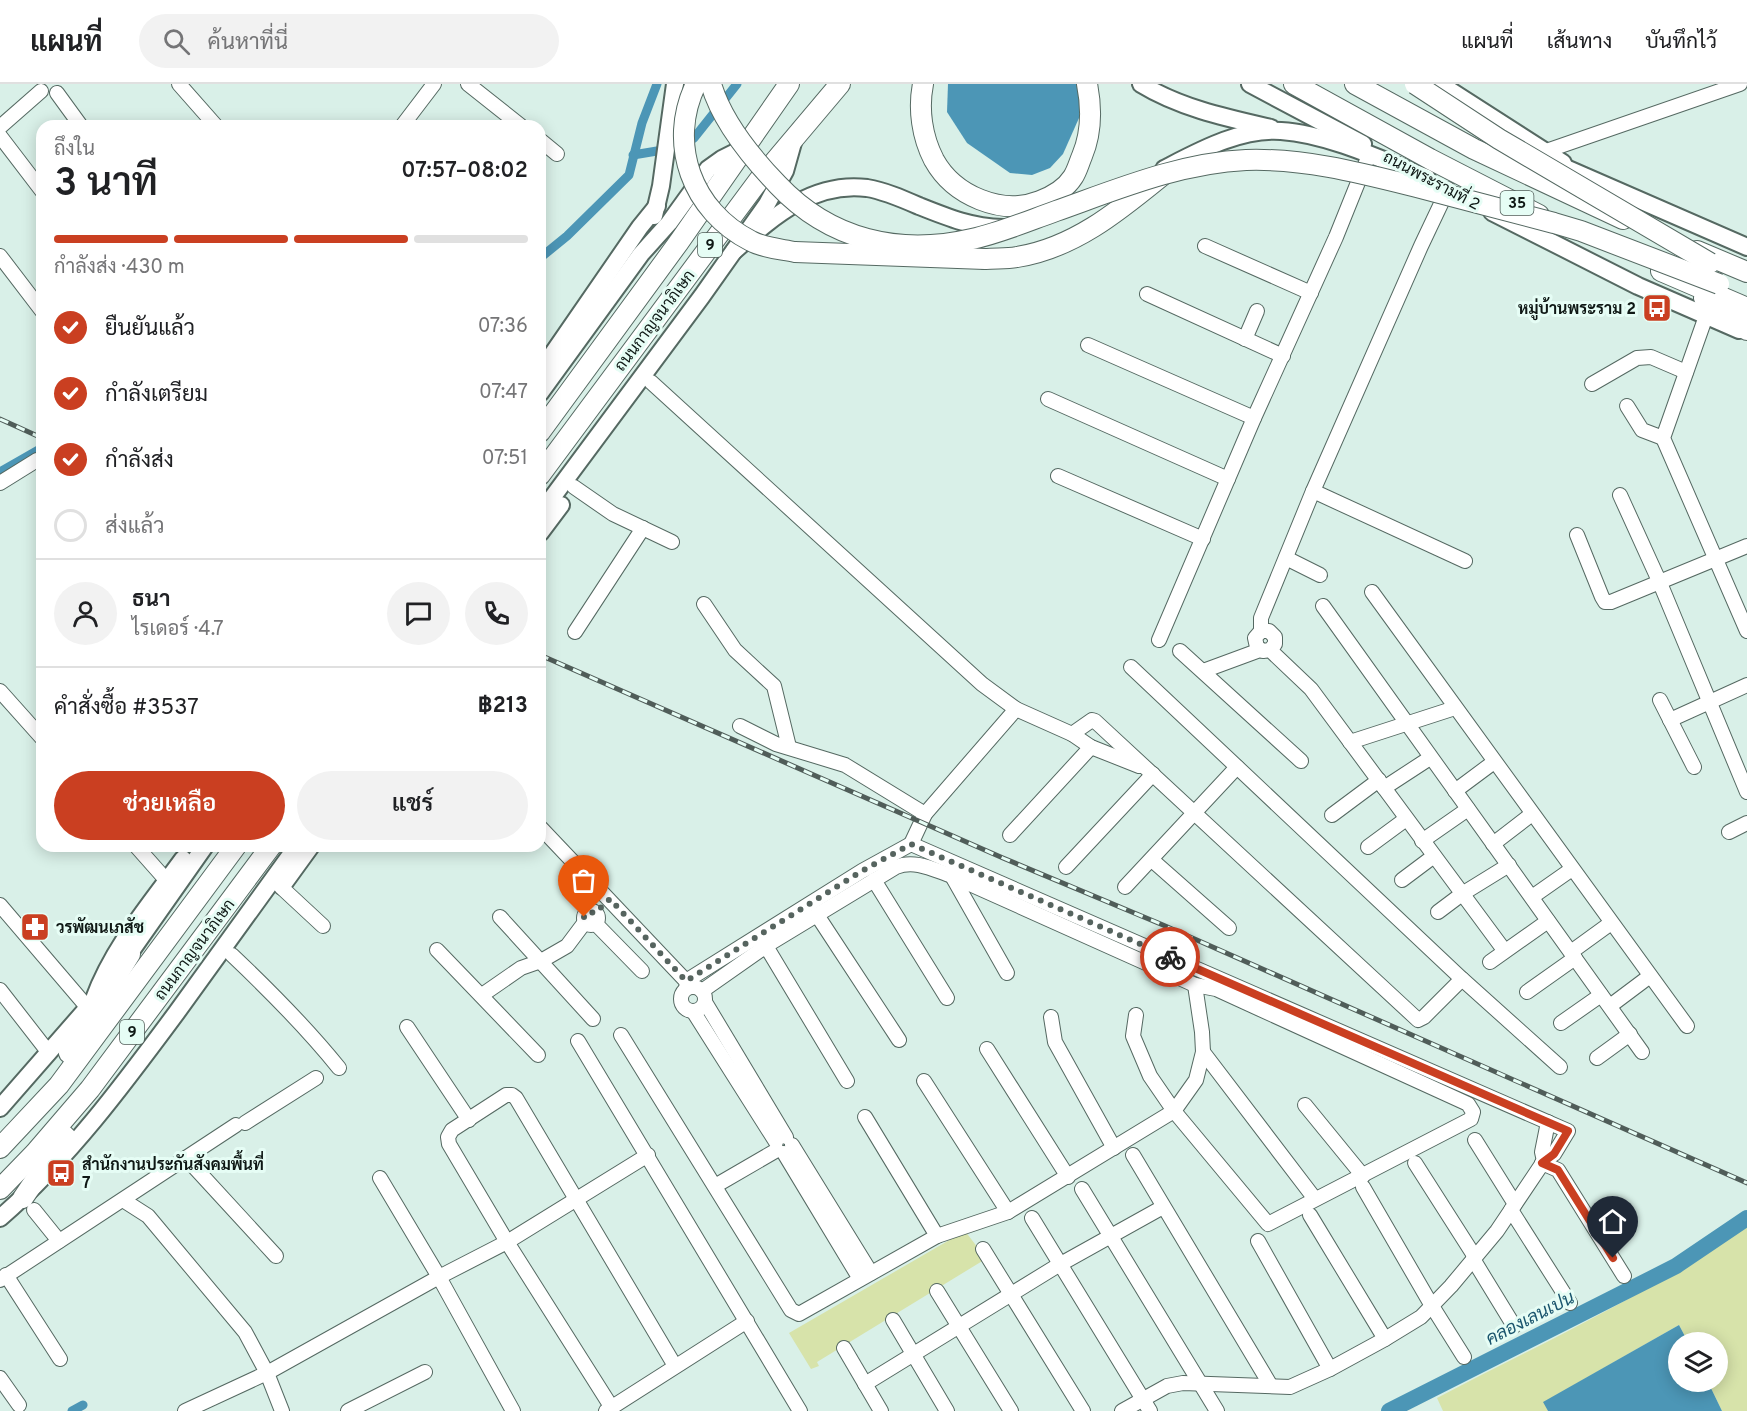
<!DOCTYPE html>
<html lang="th">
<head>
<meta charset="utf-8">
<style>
	:root { --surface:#fff; --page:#f2f2f2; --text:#202124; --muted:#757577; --line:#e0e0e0; --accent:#ca3f21 }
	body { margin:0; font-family:Overpass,Sarabun,sans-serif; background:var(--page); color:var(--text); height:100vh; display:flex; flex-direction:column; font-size:22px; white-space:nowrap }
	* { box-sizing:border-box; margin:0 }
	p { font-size:20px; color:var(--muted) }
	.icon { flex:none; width:33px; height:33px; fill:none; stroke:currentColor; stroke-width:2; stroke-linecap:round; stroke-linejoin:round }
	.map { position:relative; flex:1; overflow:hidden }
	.side { position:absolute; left:36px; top:36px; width:510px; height:732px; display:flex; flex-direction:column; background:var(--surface); border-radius:18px; box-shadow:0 3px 15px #0003 }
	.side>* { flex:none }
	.controls { position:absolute; left:1668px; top:1248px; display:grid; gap:12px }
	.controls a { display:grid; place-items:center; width:60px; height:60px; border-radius:50%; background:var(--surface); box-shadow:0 3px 15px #0003; font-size:30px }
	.pin { position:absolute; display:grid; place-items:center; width:51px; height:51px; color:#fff; margin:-62px -26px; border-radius:50% 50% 50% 0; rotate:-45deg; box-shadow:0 0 6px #0007 }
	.pin .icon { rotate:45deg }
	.courier { position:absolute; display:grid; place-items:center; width:60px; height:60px; margin:-30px; border:4px solid #ca3f21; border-radius:50%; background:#fff; color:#222; box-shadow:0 2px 8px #0007 }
	.headline em { font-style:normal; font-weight:600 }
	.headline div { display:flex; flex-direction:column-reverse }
	.headline { display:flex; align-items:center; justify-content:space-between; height:102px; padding:0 18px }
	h1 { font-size:39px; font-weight:600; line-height:45px }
	.bar { display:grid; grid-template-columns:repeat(4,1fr); gap:9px 6px; align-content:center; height:72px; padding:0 18px }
	.bar i { height:8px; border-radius:4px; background:var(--line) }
	.bar .selected { background:var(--accent) }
	.bar p { grid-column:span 4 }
	.line { display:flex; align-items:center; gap:15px; padding:0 18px; border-top:2px solid var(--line) }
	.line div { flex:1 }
	.round { display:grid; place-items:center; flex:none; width:63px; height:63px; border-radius:32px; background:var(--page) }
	ol { padding:0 18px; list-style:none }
	li { display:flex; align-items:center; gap:18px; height:66px }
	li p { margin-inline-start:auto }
	li .icon { padding:6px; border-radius:50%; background:var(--accent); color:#fff; stroke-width:4 }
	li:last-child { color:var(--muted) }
	li i { width:33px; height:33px; border:3px solid var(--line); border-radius:50% }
	.button { display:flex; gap:12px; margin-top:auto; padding:12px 18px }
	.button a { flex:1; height:69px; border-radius:36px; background:var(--accent); color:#fff; font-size:24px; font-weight:600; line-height:69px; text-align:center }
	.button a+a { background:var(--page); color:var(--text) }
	header { display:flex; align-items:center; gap:36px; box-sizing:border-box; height:84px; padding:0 30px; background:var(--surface); border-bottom:2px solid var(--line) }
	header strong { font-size:28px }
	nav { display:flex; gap:33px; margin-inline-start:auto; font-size:21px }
	.search { width:420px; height:54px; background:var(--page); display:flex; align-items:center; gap:15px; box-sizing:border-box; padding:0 21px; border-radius:33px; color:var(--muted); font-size:22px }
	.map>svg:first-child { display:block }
	.green { fill:#d7e3aa }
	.water { fill:#4c96b6 }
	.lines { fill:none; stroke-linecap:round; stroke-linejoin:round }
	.canal { stroke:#4c96b6; stroke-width:9 }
	.river { stroke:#4c96b6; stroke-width:16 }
	.minor-casing { stroke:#556962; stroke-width:16 }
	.major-casing { stroke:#556962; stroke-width:20 }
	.highway-casing { stroke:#556962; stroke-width:22 }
	.minor { stroke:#fff; stroke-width:14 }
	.major { stroke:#fff; stroke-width:16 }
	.highway { stroke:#fff; stroke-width:20 }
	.rail-casing { stroke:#505d59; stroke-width:5 }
	.rail { stroke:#e6fdf5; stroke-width:3; stroke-dasharray:9; stroke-linecap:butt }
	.highway-bridge-casing { stroke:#556962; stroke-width:22; stroke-linecap:butt }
	.highway-bridge { stroke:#fff; stroke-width:20 }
	.done { stroke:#56645f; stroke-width:6; stroke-dasharray:0 10.8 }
	.route { stroke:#ca3f21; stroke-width:8 }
	.labels { text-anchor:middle; stroke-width:6; stroke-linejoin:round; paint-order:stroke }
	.shield { fill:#e6fdf5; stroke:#505d58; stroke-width:1.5 }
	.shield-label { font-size:15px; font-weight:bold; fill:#0f1815 }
	.street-label { font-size:16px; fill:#0f1815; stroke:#e6fdf5 }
	.poi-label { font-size:16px; font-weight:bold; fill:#0f1815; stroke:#e6fdf5; text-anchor:start }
	.water-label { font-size:18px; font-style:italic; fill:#1a556d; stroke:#e6fdf5 }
</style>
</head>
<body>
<header>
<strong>แผนที่</strong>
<div class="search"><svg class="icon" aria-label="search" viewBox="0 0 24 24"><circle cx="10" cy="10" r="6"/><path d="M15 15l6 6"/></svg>ค้นหาที่นี่</div>
<nav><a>แผนที่</a><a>เส้นทาง</a><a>บันทึกไว้</a></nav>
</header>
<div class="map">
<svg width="1747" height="1327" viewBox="0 0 1747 1327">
	<rect width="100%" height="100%" fill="#d9f0e8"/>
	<g class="green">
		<path d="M 1747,1139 L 1747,1327 L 1722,1327 L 1708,1298 L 1718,1298 L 1718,1258 L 1688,1258 L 1679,1241 L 1544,1318 L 1548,1327 L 1443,1327 L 1437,1314 C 1542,1259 1652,1210 1747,1139 Z"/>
		<polygon points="965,1147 978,1164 984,1176 817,1278 819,1282 811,1285 789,1249"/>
	</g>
	<g class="water">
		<polygon points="948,0 1081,0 1079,34 1063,70 1050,84 1032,91 1010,89 967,59 947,28"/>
		<polygon points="1679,1241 1688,1258 1678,1258 1678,1298 1708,1298 1722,1327 1548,1327 1543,1318"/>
	</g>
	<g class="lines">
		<g class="canal">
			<polyline points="685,60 694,54 737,0"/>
			<polyline points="633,71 669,65"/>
			<polyline points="540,174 567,152 629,91 642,39 657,0"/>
			<polyline points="0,388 42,364"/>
			<polyline points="72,1327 83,1321"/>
		</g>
		<polyline class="river" points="1389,1327 1676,1182 1747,1134"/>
		<g class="minor-casing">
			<g id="minor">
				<polyline points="179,0 216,42"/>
				<polyline points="468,0 521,42"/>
				<polyline points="57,9 81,42"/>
				<polyline points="402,42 434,0"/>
				<polyline points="0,43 41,7"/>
				<polyline points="0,52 42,107"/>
				<polyline points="540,56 557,70"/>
				<polyline points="1546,67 1740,0"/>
				<polyline points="1205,162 1311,209"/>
				<polyline points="0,172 42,227"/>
				<polyline points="1147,210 1283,272"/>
				<polyline points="1706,232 1663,354 1747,547"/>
				<polyline points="1245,255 1257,227"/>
				<polyline points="1088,261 1254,334"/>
				<polyline points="651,298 982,600 1016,625 925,730 911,760"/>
				<polyline points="1592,300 1637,274 1651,273 1686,288"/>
				<polyline points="1048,315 1228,395"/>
				<polyline points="1627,322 1642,346 1663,354"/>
				<polyline points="1058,392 1203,455"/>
				<polyline points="0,399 37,376"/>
				<polyline points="574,403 613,430 672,458"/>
				<polyline points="1313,407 1465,477"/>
				<polyline points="1620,411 1660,499 1747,708"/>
				<polyline points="1577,451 1602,513 1605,518 1611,518 1747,462"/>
				<polyline points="1286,474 1320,491"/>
				<polyline points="1372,508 1687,942"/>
				<polyline points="704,520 735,566 774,602 789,663"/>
				<polyline points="1323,522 1642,968"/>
				<polyline points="1261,547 1261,534 1313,407 1421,162 1448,105"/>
				<polyline points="575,548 643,444"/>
				<polyline points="1159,556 1254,334 1336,153 1369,71"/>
				<polyline points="1270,566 1275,560 1275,553 1269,547 1261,547 1255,554 1257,563 1263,567 1270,566 1311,605 1504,866"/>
				<polyline points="1180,567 1301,677"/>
				<polyline points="1131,583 1462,895 1560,983"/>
				<polyline points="1203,587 1260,566"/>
				<polyline points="0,607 42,654"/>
				<polyline points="1660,616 1694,683"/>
				<polyline points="1016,625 1072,650 1091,663 1139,682"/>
				<polyline points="1670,636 1747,601"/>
				<polyline points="740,642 776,660 845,681 925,730"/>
				<polyline points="1072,650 1092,636 1095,637 1418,936 1424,933 1462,895"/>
				<polyline points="1350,658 1455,624"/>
				<polyline points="1384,704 1430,674"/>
				<polyline points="1455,707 1494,678"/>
				<polyline points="1332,731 1379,696"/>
				<polyline points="540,743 686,897 687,904"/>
				<polyline points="1729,748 1747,739"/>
				<polyline points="1010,751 1091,663"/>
				<polyline points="1422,757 1468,725"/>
				<polyline points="1493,760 1532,730"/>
				<polyline points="136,762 167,797"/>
				<polyline points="1368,763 1406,735"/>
				<polyline points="1152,776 1229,844"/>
				<polyline points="1066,783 1153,690"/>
				<polyline points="952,792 1007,889"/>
				<polyline points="874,796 947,914"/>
				<polyline points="1402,796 1434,772"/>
				<polyline points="281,803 323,842"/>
				<polyline points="1125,803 1237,683"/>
				<polyline points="1532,813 1572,785"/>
				<polyline points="0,821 88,924"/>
				<circle cx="591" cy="834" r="7"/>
				<polyline points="1438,828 1462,810 1509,781"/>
				<polyline points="817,831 899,956"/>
				<polyline points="500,833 593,935"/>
				<polyline points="595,839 642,887"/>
				<polyline points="766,862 847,997"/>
				<polyline points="437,866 538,971"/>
				<polyline points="1571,868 1611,839"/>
				<path d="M 232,871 C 270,907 306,943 339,984"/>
				<polyline points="1490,878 1548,837"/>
				<polyline points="686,897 862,787 911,760 1568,1047 1554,1070 1544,1077 1497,1147 1451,1202 1421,1233 1385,1255 1330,1285 1290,1303 1183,1299 1167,1302 1122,1327"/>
				<circle cx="693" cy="915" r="12"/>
				<polyline points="0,906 49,969"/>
				<path d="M 702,907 L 769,860 L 896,783 C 915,775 934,786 952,792 L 1195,901 L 1216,905 L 1468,1020 L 1473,1028 L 1471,1035 L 1268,1140 L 1174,1027 L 1150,992 L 1133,952 L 1136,931"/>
				<polyline points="1527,908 1575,874"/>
				<polyline points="482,911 521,884 541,877 567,862 585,838"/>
				<polyline points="705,918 786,1053"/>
				<polyline points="1610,922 1650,892"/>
				<polyline points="693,927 776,1058"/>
				<polyline points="1051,933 1055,958 1114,1064"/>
				<polyline points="1561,939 1601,911"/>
				<polyline points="407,943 469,1036"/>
				<polyline points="621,951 791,1226 799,1230 937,1152 1008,1128 1174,1027 1196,996 1203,968 1202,948 1195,901"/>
				<polyline points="578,957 800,1327"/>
				<polyline points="987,965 1068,1093"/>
				<polyline points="1203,968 1315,1115"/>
				<polyline points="1597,974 1630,950"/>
				<polyline points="924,997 1008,1128"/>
				<polyline points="1305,1021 1363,1092"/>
				<polyline points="865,1033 937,1152"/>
				<polyline points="245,1039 316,994"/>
				<polyline points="1475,1056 1515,1120"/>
				<polyline points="792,1061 871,1189"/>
				<polyline points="784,1069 860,1195"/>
				<polyline points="1133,1071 1271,1302"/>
				<polyline points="186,1074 276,1172"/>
				<polyline points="1544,1077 1542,1068 1548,1038"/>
				<polyline points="1415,1079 1475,1173"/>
				<polyline points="1542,1079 1558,1086 1624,1192"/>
				<polyline points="380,1094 439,1193 513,1327"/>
				<polyline points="715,1102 777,1066"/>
				<polyline points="1363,1103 1432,1222 1464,1273"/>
				<polyline points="1082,1105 1217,1327"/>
				<polyline points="123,1116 148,1132 245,1248 267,1289 282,1327"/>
				<polyline points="34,1126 59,1157"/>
				<polyline points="1511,1126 1570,1219"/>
				<polyline points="1310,1131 1385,1255"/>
				<polyline points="1032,1134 1150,1327"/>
				<polyline points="1258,1157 1330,1285"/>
				<polyline points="983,1165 1083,1327"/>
				<polyline points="1473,1175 1514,1242"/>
				<polyline points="6,1191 60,1275"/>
				<polyline points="0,1196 236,1041"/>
				<polyline points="937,1207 1011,1327"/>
				<polyline points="893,1236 947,1327"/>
				<polyline points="844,1264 881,1327"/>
				<polyline points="0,1294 19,1321"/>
				<polyline points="865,1300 1057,1182 1163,1123"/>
				<polyline points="612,1324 507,1158 449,1060 448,1053 452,1046 506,1011 512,1011 516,1014 675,1282"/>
				<polyline points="185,1327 267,1289 439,1193 507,1158 648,1071"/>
				<polyline points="348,1327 425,1288"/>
				<polyline points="606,1327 747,1237"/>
			</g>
		</g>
		<g class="major-casing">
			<g id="major">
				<path d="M 1141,0 C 1180,24 1227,34 1271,44"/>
				<polyline points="1250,0 1363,60"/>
				<polyline points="1440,0 1563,79"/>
				<polyline points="1552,78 1747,163"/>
				<path d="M 1164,85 C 1199,67 1240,44 1281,47 C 1328,50 1383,76 1427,94"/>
				<polyline points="1492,128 1638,202 1739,246"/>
				<polyline points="654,132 661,102 675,0"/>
				<path d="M 734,167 C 772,134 812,97 867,104 C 885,107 903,115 919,122 C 949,134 971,143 1003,144"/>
				<polyline points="540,288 640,143 657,122"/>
				<polyline points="540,309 641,170 669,139 708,85 722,75 742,65"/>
				<polyline points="540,430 702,212 767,120 785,87 794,55"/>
				<polyline points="540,449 561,421"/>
				<polyline points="282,802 311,762"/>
				<polyline points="122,880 205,762"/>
				<path d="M 94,915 C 113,863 151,819 183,775"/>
				<polyline points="0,1024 90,921"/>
				<path d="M 0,1134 C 69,1074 123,1001 177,928 C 217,872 257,817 297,762"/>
			</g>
		</g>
		<g class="highway-casing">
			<g id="highway">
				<path d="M 923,0 C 918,25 922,53 934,76 C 954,112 1002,132 1040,117 C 1053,112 1066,104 1073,93 C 1077,87 1079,79 1082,72 C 1092,48 1092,25 1087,0"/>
				<polyline points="1294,0 1430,75 1539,131"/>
				<polyline points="1355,0 1474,65 1623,135"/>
				<polyline points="1697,167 1747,188"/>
				<path d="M 985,175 C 996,174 1007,175 1017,173 C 1075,164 1121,125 1164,90"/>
				<polyline points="1661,187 1747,224"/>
				<polyline points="1704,214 1747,246"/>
				<polyline points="540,348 679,158 789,0"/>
				<polyline points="540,391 759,96 840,0"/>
				<polyline points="69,969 130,870"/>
				<polyline points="0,1064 59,1001 236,762"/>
				<polyline points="0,1105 35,1069 90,1005 271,762"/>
				<polyline points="23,1114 65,1052"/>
			</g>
		</g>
		<use href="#minor" class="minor"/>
		<use href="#major" class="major"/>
		<use href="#highway" class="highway"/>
		<g class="rail-casing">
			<g id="rail">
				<polyline points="0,335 42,354"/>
				<polyline points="540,571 1003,774 1163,841 1747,1099"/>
			</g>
		</g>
		<use href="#rail" class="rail"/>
		<g class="highway-bridge-casing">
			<g id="highway-bridge">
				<path d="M 696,0 C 667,60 692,127 751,157 C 764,164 780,165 795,168 L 985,175"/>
				<path d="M 711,0 C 722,38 751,73 778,101 C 830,156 899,172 972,155 C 1000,149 1028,137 1056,127 C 1118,105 1180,79 1246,76 C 1304,74 1361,89 1417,103 C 1463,115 1508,127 1554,139 L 1581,147 L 1719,200"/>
				<polyline points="1415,0 1499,55 1710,179"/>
			</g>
		</g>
		<use href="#highway-bridge" class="highway-bridge"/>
	</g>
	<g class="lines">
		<polyline class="done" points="584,833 588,828 595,829 610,815 686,897 862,787 911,760 1170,873"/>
		<polyline class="route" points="1170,873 1568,1047 1554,1070 1542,1079 1558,1086 1613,1174"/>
	</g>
	<defs>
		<g id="bus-square" transform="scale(1.5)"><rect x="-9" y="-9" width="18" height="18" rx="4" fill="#ca3f21" stroke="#e6fdf5"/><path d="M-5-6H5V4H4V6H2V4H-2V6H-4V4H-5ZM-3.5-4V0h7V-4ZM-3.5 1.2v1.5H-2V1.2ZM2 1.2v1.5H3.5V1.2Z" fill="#fff"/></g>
		<g id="pharmacy-square" transform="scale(1.5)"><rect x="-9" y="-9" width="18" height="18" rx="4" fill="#ca3f21" stroke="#e6fdf5"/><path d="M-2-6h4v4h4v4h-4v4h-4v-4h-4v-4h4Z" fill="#fff"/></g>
	</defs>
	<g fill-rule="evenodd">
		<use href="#bus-square" x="1657" y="224"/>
		<use href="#pharmacy-square" x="35" y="843"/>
		<use href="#bus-square" x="61" y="1089"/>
	</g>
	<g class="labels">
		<g class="shield">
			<rect x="1500.5" y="107" width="33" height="24" rx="4.5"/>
			<rect x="698" y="149" width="24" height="24" rx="4.5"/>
			<rect x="120" y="936" width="24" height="24" rx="4.5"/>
		</g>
		<g class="shield-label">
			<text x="1517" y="124">35</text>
			<text x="710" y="166">9</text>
			<text x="132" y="953">9</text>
		</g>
		<g class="street-label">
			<text transform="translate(1432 96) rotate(28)" y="6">ถนนพระรามที่ 2</text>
			<text transform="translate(654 236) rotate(-53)" y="6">ถนนกาญจนาภิเษก</text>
			<text transform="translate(194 865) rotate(-53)" y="6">ถนนกาญจนาภิเษก</text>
		</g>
		<g class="poi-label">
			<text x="1636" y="230" text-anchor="end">หมู่บ้านพระราม 2</text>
			<text x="56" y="849">วรพัฒนเภสัช</text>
			<text x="82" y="1086">สำนักงานประกันสังคมพื้นที่<tspan x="82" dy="18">7</tspan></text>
		</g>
		<g class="water-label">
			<text transform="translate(1530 1234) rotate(-27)" y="6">คลองเลนเปน</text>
		</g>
	</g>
</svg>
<div class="controls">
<a><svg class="icon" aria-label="layers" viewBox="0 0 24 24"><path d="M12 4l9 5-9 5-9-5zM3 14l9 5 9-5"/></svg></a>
</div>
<div class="pin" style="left:584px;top:833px;background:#ea580c"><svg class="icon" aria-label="bag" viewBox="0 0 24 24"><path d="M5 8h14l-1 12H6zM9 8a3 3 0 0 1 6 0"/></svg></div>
<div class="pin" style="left:1613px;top:1174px;background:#1f2937"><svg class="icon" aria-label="home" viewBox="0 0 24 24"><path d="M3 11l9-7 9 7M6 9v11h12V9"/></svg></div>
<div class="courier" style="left:1170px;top:873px"><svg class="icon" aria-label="bike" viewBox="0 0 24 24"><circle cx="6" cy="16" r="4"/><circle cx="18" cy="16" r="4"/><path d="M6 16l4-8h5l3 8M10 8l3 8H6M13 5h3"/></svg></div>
<section class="side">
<div class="headline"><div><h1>3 นาที</h1><p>ถึงใน</p></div><em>07:57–08:02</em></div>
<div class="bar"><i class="selected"></i><i class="selected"></i><i class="selected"></i><i></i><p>กำลังส่ง · 430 m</p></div>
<ol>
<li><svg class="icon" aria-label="check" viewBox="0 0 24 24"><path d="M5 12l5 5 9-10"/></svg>ยืนยันแล้ว<p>07:36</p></li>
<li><svg class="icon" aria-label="check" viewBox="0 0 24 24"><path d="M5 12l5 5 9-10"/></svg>กำลังเตรียม<p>07:47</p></li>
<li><svg class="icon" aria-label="check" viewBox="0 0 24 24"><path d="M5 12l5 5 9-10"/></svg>กำลังส่ง<p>07:51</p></li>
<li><i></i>ส่งแล้ว</li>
</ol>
<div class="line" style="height:108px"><a class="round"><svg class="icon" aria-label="person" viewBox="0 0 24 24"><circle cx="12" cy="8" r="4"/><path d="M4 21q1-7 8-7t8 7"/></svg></a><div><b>ธนา</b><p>ไรเดอร์ · 4.7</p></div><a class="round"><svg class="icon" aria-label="chat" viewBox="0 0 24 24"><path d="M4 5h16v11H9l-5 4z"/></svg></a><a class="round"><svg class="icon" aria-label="phone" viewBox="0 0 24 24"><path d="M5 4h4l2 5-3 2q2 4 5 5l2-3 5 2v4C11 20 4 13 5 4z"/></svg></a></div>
<div class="line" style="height:78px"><div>คำสั่งซื้อ #3537</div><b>฿213</b></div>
<div class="button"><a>ช่วยเหลือ</a><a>แชร์</a></div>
</section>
</div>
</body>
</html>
